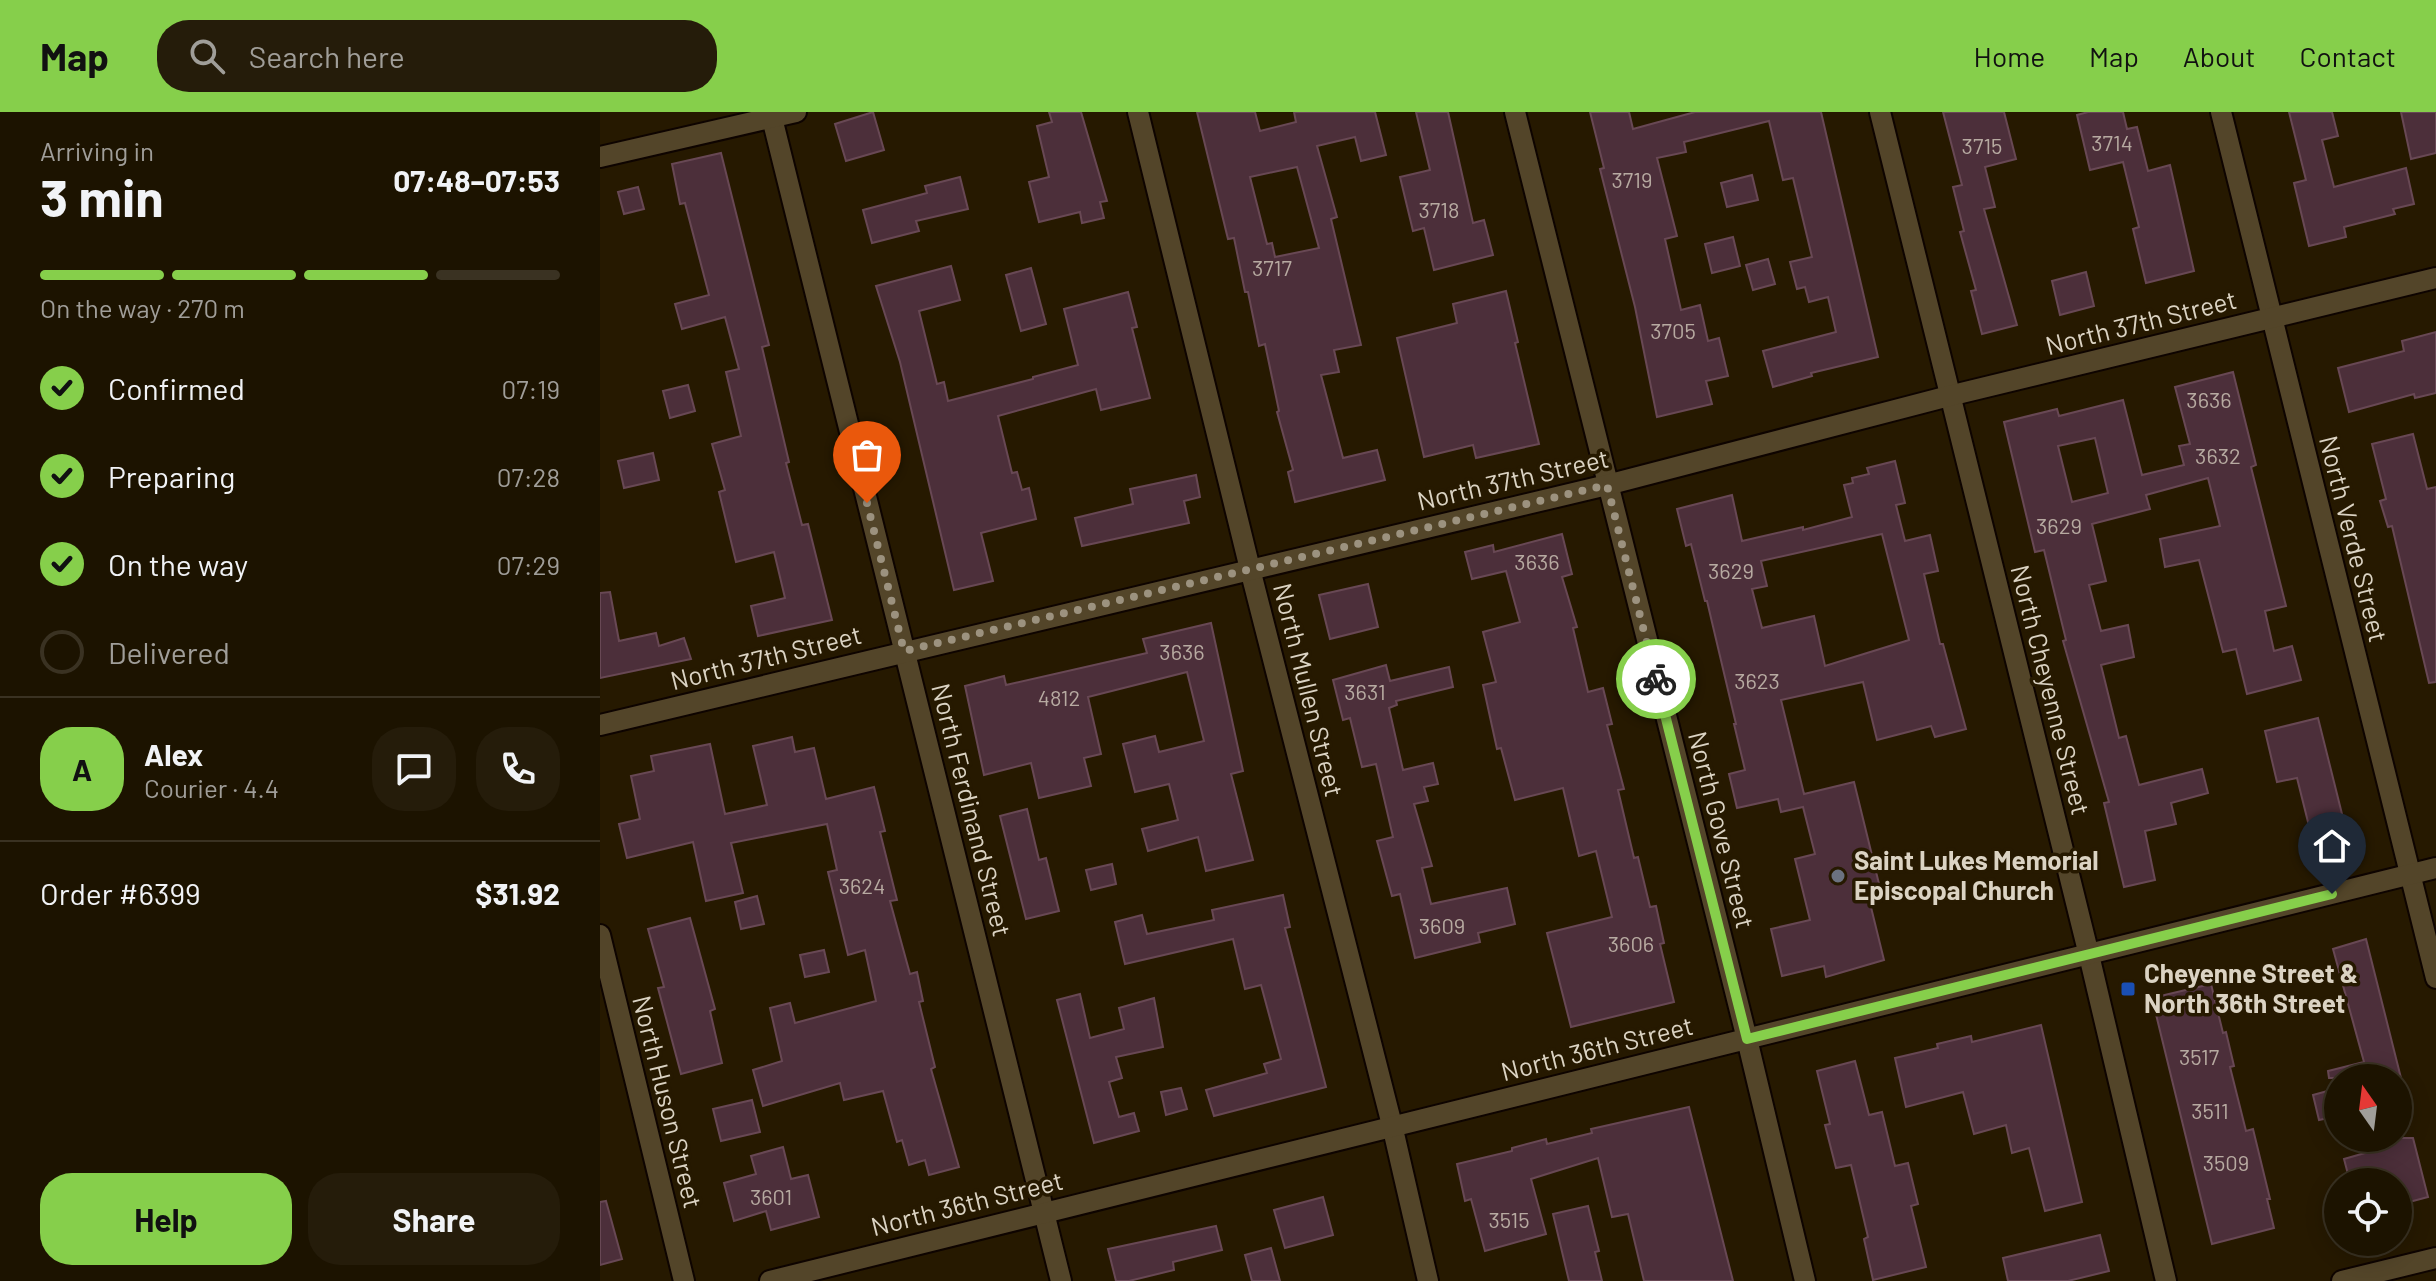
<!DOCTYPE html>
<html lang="en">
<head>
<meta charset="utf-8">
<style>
	:root { --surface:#1c1300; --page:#251c0a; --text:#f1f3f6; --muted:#a09e99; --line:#3a3222; --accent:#86cf4b }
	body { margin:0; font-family:Barlow,sans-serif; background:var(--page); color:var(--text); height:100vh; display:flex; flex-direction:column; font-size:30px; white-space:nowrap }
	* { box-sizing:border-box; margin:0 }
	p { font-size:26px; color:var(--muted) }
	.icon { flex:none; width:44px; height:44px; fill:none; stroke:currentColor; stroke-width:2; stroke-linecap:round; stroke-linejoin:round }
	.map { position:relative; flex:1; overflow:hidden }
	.details { display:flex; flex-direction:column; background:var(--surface); width:600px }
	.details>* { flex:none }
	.needle { width:52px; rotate:346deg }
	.fabs { position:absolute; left:1724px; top:952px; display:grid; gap:16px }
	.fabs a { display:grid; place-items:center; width:88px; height:88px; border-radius:50%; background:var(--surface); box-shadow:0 4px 20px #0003,0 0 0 2px var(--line); font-size:40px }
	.pin { position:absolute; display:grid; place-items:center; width:68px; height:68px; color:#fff; margin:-82px -34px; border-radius:50% 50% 50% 0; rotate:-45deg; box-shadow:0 0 8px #0007 }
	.pin .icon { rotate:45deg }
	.courier { position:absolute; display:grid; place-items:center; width:80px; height:80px; margin:-40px; border:6px solid #86cf4b; border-radius:50%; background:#fff; color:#222; box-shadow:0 2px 10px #0007 }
	.headline em { font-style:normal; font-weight:700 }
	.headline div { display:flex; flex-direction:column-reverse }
	.headline { display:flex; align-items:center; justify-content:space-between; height:136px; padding:0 40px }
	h1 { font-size:52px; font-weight:700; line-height:60px }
	.bar { display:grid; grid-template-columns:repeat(4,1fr); gap:12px 8px; align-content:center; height:96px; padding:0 40px }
	.bar i { height:10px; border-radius:6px; background:var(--line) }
	.bar .current { background:var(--accent) }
	.bar p { grid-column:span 4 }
	.line { display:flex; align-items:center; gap:20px; padding:0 40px; border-top:2px solid var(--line) }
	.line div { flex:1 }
	.round { display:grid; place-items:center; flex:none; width:84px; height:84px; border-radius:32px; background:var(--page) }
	ol { padding:0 40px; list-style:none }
	li { display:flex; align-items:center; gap:24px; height:88px }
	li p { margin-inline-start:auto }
	li .icon { padding:8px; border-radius:50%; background:var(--accent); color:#111; stroke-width:4 }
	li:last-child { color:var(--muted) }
	li i { width:44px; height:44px; border:4px solid var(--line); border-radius:50% }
	.action { display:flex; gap:16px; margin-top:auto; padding:16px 40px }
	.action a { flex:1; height:92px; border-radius:32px; background:var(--accent); color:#111; font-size:32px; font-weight:700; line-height:92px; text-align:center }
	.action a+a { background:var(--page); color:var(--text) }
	header { display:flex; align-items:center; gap:48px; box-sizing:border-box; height:112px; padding:0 40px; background:var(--accent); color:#111 }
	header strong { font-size:38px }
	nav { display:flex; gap:44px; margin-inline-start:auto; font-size:28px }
	.search { width:560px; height:72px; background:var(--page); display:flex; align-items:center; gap:20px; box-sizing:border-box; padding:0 28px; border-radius:32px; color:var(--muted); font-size:30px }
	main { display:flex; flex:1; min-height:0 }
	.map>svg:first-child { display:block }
	.building { fill:#4c2f3a; stroke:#684854; stroke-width:2; fill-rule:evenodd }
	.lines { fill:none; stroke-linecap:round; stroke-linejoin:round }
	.minor-casing { stroke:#0e0400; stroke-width:24 }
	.minor { stroke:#534529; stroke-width:20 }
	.done { stroke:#9c927f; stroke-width:8; stroke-dasharray:0 14.4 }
	.route { stroke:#86cf4b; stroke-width:10 }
	.worship-dot { fill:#6b7280; stroke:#261900; stroke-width:3 }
	.transit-dot { fill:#1a4fb4; stroke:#261900; stroke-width:3 }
	.labels { text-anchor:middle; stroke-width:7; stroke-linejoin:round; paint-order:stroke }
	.number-label { font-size:22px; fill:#b7aaa1 }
	.street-label { font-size:26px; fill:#dbd3c3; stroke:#261900 }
	.poi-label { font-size:26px; font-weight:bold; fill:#dbd3c3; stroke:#261900; text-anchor:start }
</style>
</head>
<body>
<header>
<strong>Map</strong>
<div class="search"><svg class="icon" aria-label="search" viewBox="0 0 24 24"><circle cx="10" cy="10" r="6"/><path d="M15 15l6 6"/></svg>Search here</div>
<nav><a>Home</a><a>Map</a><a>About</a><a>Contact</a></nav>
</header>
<main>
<section class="details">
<div class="headline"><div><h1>3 min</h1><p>Arriving in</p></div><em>07:48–07:53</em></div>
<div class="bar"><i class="current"></i><i class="current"></i><i class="current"></i><i></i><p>On the way · 270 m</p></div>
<ol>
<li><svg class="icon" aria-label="check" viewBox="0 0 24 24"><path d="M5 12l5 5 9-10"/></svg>Confirmed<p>07:19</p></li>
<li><svg class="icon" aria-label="check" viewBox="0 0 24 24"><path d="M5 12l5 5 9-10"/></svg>Preparing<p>07:28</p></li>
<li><svg class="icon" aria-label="check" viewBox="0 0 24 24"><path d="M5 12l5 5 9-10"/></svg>On the way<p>07:29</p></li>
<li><i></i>Delivered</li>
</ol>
<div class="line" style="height:144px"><b class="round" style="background:var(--accent);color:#111">A</b><div><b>Alex</b><p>Courier · 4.4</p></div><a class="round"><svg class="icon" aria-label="chat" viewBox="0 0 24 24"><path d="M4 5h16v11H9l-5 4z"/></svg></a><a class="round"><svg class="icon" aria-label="phone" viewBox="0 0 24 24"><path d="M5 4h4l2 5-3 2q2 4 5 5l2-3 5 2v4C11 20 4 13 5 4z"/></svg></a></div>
<div class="line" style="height:104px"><div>Order #6399</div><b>$31.92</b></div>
<div class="action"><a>Help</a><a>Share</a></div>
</section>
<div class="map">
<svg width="1836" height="1169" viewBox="0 0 1836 1169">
	<rect width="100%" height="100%" fill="#261900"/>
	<g class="building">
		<polygon points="273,0 284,38 246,49 235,12"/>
		<polygon points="449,0 481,0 507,89 500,90 504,106 482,111 480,100 439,110 429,70 449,65 437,14 452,10"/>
		<path d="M 597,0 L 655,0 L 660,19 L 696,10 L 694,0 L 775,0 L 786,43 L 761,49 L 755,25 L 717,34 L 737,105 L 731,107 L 761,233 L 734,238 L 739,260 L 721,263 L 743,346 L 777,338 L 785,368 L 695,390 L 688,360 L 693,358 L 677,300 L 679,299 L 665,232 L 659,234 L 648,180 L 645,180 L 634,126 L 628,127 ZM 697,55 L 719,136 L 675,145 L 672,131 L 667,132 L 650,65 Z"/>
		<polygon points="816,0 848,0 873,111 884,108 893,143 834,158 824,116 813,119 800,65 830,58"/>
		<polygon points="990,0 1029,0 1033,17 1095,0 1221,0 1278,245 1211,261 1212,264 1173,275 1163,239 1236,220 1228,185 1209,190 1205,175 1197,177 1190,150 1212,145 1193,66 1183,68 1169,9 1084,30 1086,40 1057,46 1077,124 1065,127 1081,198 1100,193 1108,229 1119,226 1128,264 1106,269 1112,292 1057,305 1035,195 1000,57 1004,56"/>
		<polygon points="1343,0 1404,0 1416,47 1385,55 1395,95 1384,97 1417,213 1382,222 1371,179 1376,178 1360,120 1364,119 1353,75 1362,73"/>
		<polygon points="1488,0 1523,0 1527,17 1537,15 1548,59 1570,53 1594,159 1546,171 1533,117 1539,115 1523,50 1490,58 1477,3"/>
		<polygon points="1689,0 1732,0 1738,24 1722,28 1734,75 1806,56 1814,92 1793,97 1795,102 1744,115 1746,125 1709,134 1694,71 1706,68"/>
		<polygon points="1801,0 1836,0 1836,41 1811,47"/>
		<polygon points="121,41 169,233 162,235 189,350 186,351 202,413 208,412 232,508 158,524 151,494 185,486 174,440 136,450 119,380 125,378 112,332 141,324 126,260 139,257 125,205 82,217 75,192 109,183 85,91 80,92 72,52"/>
		<polygon points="1152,63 1158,88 1127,95 1121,71"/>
		<polygon points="360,65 368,97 316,109 319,119 272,131 263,98 327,81 325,74"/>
		<polygon points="38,75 44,97 24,102 18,80"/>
		<polygon points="1133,125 1140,154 1112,161 1105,132"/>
		<polygon points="1168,147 1175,172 1153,178 1146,153"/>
		<polygon points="351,154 360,188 319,199 337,272 344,270 348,289 433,267 433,265 478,253 464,197 528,180 537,215 532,216 550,286 501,298 496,277 398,304 412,361 417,360 422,378 429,376 436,407 381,421 393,469 354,478 300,250 276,174"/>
		<polygon points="431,156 446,212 421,219 406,163"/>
		<polygon points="1486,160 1494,194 1460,203 1452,169"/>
		<polygon points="906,179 918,230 915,231 939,332 876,346 873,333 824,345 797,226 857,211 853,192"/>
		<polygon points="1836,220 1836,281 1815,286 1814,282 1749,300 1738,256 1804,239 1802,229"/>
		<path d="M 1633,260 L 1656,353 L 1651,355 L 1686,494 L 1665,499 L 1674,539 L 1692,534 L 1701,568 L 1647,582 L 1636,537 L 1623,540 L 1599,448 L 1565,455 L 1560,427 L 1620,414 L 1608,366 L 1546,383 L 1550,397 L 1492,412 L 1506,469 L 1489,473 L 1501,519 L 1528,513 L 1534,545 L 1501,553 L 1519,626 L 1526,624 L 1539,673 L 1602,657 L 1608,681 L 1571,691 L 1576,712 L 1545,719 L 1555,768 L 1524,775 L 1504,691 L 1509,690 L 1463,529 L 1466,528 L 1444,438 L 1435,440 L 1404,310 L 1457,297 L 1459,304 L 1523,288 L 1542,363 L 1584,353 L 1579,334 L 1590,332 L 1575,275 ZM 1495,326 L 1508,381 L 1472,390 L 1458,334 Z"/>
		<polygon points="88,273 95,299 70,306 63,279"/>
		<polygon points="1813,322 1827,377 1836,375 1836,570 1829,571 1792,414 1788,415 1780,389 1786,387 1772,332"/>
		<polygon points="53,341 59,368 24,376 18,349"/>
		<path d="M 1295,349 L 1305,391 L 1296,393 L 1305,429 L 1330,423 L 1338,459 L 1324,462 L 1340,532 L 1343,532 L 1366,617 L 1335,625 L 1331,614 L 1277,628 L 1263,570 L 1181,588 L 1204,682 L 1254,670 L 1281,780 L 1268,783 L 1284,848 L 1226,865 L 1224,854 L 1182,864 L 1171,817 L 1210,808 L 1195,747 L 1215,742 L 1203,695 L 1181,700 L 1178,687 L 1137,696 L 1129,662 L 1145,658 L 1134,612 L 1136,612 L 1107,489 L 1105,489 L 1091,432 L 1086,434 L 1077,397 L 1132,383 L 1142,429 L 1203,415 L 1203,418 L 1252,405 L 1244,373 L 1253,371 L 1252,366 L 1269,362 L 1267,356 ZM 1282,422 L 1309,528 L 1225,554 L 1214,504 L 1162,516 L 1152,477 L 1167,474 L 1161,449 Z"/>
		<polygon points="596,363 600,385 584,389 589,411 482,434 475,406 533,392 530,377"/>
		<polygon points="962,422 972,462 962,465 977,515 973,516 988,580 1003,576 1012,612 1007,613 1024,677 1018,678 1034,746 1038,745 1050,795 1056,794 1064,831 1060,832 1074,890 971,915 947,821 1012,805 996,739 979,744 963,676 915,688 901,636 897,637 883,573 896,570 883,520 920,510 906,459 872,467 865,440 893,433 894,440"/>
		<polygon points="768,472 778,515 730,527 719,483"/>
		<polygon points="10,480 19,529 56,521 59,534 84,526 91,547 0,566 0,481"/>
		<polygon points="611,511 643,659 631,662 653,748 606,759 598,725 548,739 542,717 578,708 569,672 535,680 523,632 555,624 559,640 604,629 587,560 488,585 501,642 484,646 491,674 439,686 431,651 384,663 365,574 404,564 406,573 547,541 543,527"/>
		<polygon points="786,553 790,569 849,555 853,575 796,589 797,593 789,596 803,658 833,651 838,672 824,675 828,689 814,692 832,754 822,756 831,792 907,776 915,812 878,821 880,830 815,846 800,782 792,784 777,729 793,725 776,652 762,655 750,606 743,608 733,568"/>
		<polygon points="1718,606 1748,726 1714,734 1697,666 1677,670 1665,619"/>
		<polygon points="192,625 195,640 214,636 226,687 274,675 285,719 280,720 297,788 290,789 310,862 317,860 323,889 319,890 335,955 331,957 359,1055 329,1063 325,1048 309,1053 302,1028 297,1030 283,979 244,988 240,971 163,994 153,958 182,949 170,896 190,891 195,911 276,889 265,838 248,843 228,760 237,758 227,712 131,731 143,781 106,789 93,730 27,746 19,712 40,707 31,664 54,659 51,644 110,632 125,702 167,693 153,634"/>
		<polygon points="427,697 439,748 446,746 459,799 426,807 400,704"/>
		<polygon points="512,752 516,772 491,778 486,758"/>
		<polygon points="683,783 690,815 685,816 726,975 614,1004 606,978 667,961 664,952 681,947 661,873 645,877 633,827 525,852 515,810 542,803 547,822 614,808 612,798"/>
		<polygon points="157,784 164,812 141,817 135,790"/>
		<polygon points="90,806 115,897 110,899 122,951 81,962 58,876 64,875 48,817"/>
		<polygon points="1766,827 1801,966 1729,966 1728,959 1764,950 1733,837"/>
		<polygon points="224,838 229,860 205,865 200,843"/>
		<polygon points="1611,872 1623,921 1626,920 1634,954 1630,955 1646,1019 1653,1017 1670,1087 1667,1087 1674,1116 1612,1132 1552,886"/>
		<polygon points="480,882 490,926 524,917 519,896 554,886 563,935 516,945 522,966 509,970 519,1005 534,1001 539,1019 494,1031 457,888"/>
		<polygon points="1441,913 1482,1090 1445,1099 1429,1036 1412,1041 1406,1013 1374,1022 1363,980 1306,995 1295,946 1338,936 1337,932 1371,924 1372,930"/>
		<polygon points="1255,949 1269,1003 1282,1000 1295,1054 1308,1051 1318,1092 1311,1094 1326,1155 1273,1168 1264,1127 1268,1125 1251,1053 1236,1056 1225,1013 1230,1012 1217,959"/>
		<polygon points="581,976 587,997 566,1003 561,980"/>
		<polygon points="1738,976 1738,1004 1719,1008 1713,983"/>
		<polygon points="152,988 160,1020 121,1029 113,997"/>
		<polygon points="1089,995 1133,1169 1044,1169 1028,1102 1012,1105 998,1046 931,1067 946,1122 885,1139 871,1087 865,1089 857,1052 912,1039 912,1036 946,1027 947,1032 992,1021 991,1017"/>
		<polygon points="1776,1026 1813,1026 1828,1085 1798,1093 1798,1070 1750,1070 1744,1047 1779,1037"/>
		<polygon points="183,1035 191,1067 208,1063 219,1105 171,1118 166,1099 134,1109 124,1071 156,1062 151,1044"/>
		<polygon points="723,1085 733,1123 685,1136 674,1098"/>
		<polygon points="6,1089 22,1147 0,1153 0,1090"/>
		<polygon points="988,1094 999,1139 995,1140 1002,1169 969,1169 953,1102"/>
		<polygon points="616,1114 622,1138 573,1150 574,1158 529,1169 516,1169 508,1137"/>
		<polygon points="1500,1123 1509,1159 1468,1169 1408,1169 1403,1146"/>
		<polygon points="671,1136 680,1169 652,1169 645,1143"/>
	</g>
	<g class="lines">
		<g class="minor-casing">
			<g id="minor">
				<polyline points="538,0 650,457 792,1013 828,1169"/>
				<polyline points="915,0 1147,927 1205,1169"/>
				<polyline points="1280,0 1489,843 1566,1169"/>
				<polyline points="1621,0 1836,866"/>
				<polyline points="172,6 461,1169"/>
				<polyline points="0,45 196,0"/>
				<polyline points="0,613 1007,373 1349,284 1836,166"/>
				<polyline points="0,823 84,1169"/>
				<polyline points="170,1169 1836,756"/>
				<polyline points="1742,1169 1836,1146"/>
			</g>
		</g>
		<use href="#minor" class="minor"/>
	</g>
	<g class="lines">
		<polyline class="done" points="267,391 304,539 1007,373 1056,567"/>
		<polyline class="route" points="1056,567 1147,927 1732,782"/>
	</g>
	<circle class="worship-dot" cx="1238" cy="764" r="8"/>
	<rect class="transit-dot" x="1520" y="869" width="16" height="16" rx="4"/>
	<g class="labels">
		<g class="number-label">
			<text x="1512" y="39">3714</text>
			<text x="1382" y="42">3715</text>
			<text x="1032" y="76">3719</text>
			<text x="839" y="106">3718</text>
			<text x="672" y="164">3717</text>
			<text x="1073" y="227">3705</text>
			<text x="1609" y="296">3636</text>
			<text x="1618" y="352">3632</text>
			<text x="1459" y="422">3629</text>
			<text x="937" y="458">3636</text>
			<text x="1131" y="467">3629</text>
			<text x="582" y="548">3636</text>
			<text x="1157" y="577">3623</text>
			<text x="765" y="588">3631</text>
			<text x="459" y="594">4812</text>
			<text x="262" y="782">3624</text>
			<text x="842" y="822">3609</text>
			<text x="1031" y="840">3606</text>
			<text x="1599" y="953">3517</text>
			<text x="1610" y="1007">3511</text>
			<text x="1626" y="1059">3509</text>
			<text x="171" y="1093">3601</text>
			<text x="909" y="1116">3515</text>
		</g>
		<g class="street-label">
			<text transform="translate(1541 211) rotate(-14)" y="9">North 37th Street</text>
			<text transform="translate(913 368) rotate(-13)" y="9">North 37th Street</text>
			<text transform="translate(1753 427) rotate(76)" y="9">North Verde Street</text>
			<text transform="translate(166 546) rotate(-14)" y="9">North 37th Street</text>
			<text transform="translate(708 578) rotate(76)" y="9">North Mullen Street</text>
			<text transform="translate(1450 578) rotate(76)" y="9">North Cheyenne Street</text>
			<text transform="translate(371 698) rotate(76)" y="9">North Ferdinand Street</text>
			<text transform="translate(1121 718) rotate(76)" y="9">North Gove Street</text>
			<text transform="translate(997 937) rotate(-14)" y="9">North 36th Street</text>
			<text transform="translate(67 990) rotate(76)" y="9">North Huson Street</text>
			<text transform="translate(367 1092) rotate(-14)" y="9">North 36th Street</text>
		</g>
		<g class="poi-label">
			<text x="1254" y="758">Saint Lukes Memorial<tspan x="1254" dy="30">Episcopal Church</tspan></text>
			<text x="1544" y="871">Cheyenne Street &amp;<tspan x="1544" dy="30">North 36th Street</tspan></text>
		</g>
	</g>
</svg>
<div class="fabs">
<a><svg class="needle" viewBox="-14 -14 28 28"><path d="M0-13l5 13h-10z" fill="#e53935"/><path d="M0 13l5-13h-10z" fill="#a09e99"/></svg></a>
<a><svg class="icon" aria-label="locate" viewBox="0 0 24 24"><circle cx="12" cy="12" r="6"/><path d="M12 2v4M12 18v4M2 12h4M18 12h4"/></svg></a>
</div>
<div class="pin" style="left:267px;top:391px;background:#ea580c"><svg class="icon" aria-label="bag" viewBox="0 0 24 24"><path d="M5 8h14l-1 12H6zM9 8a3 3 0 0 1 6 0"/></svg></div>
<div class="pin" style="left:1732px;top:782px;background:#1f2937"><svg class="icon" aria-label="home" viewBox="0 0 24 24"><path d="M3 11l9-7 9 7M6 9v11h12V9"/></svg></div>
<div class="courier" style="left:1056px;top:567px"><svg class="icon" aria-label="bike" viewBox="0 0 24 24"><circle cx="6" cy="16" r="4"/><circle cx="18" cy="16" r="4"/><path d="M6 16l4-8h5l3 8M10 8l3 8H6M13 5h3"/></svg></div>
</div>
</main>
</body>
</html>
